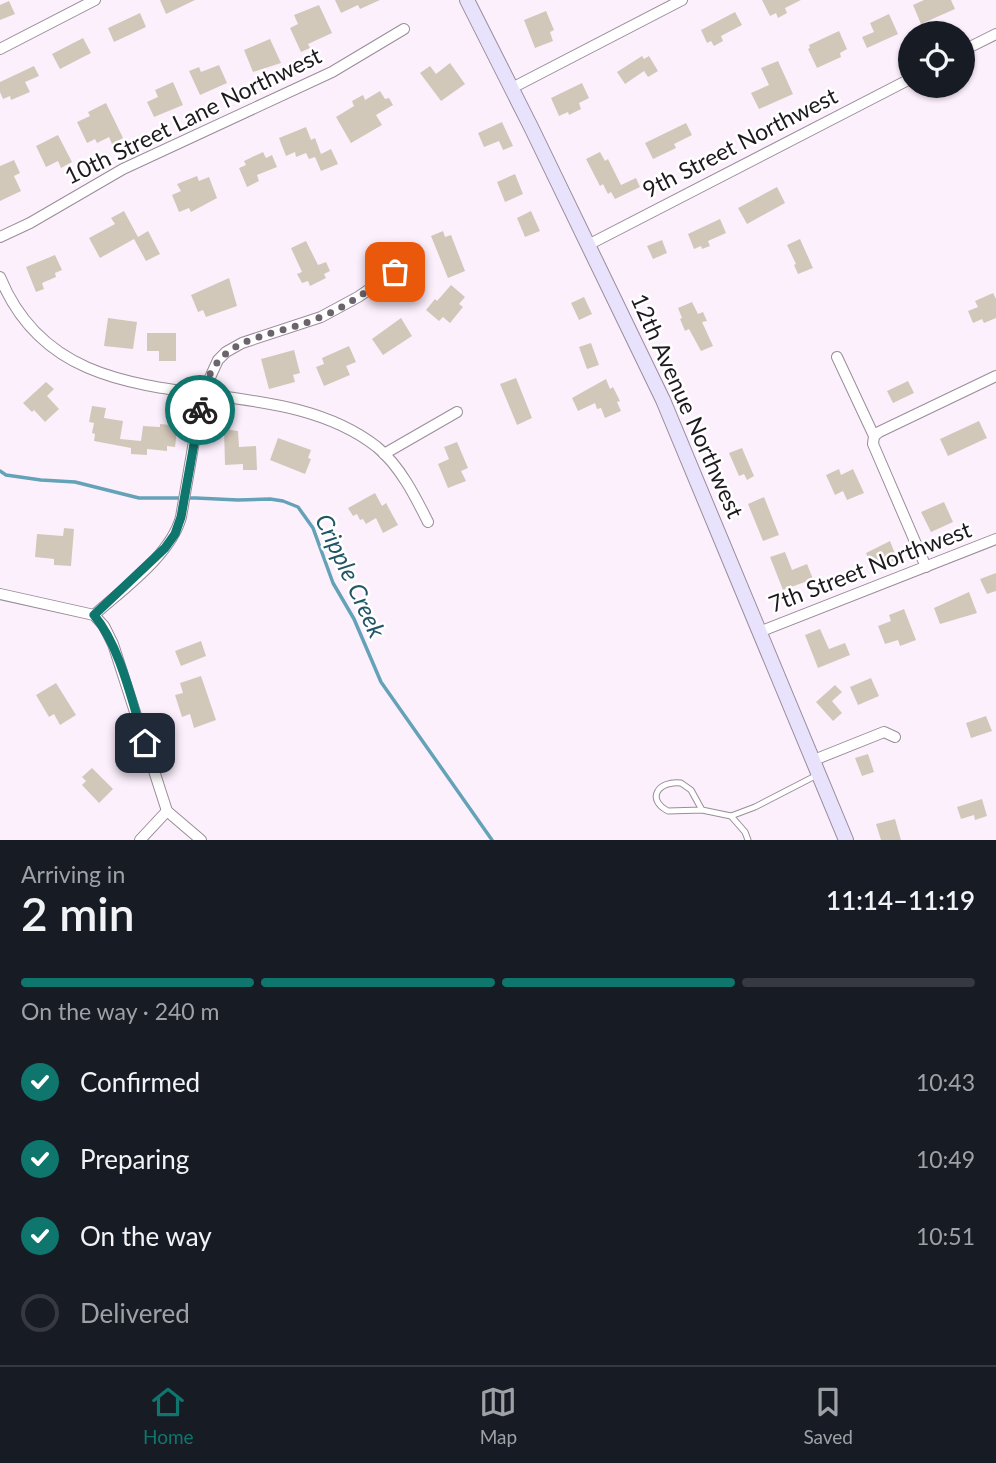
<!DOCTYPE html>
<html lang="en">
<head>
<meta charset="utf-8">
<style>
	:root { --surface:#171b24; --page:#20242c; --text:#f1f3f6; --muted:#9ea1a6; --line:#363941; --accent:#0f766e }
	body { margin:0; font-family:Lato,sans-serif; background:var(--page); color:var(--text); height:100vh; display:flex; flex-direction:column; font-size:26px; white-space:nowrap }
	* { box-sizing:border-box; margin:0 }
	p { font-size:23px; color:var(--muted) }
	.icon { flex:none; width:38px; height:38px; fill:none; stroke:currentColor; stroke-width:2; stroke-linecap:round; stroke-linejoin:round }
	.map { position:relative; height:840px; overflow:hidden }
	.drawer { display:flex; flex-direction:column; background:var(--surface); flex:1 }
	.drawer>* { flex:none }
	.controls { position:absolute; left:898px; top:21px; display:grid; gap:14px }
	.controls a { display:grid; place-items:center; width:77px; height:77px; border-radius:50%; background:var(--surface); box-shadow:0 2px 5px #0004; font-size:35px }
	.pin { position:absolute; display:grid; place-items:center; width:60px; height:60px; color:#fff; margin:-30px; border-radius:14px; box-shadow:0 4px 10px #0006 }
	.courier { position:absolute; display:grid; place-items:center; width:70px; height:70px; margin:-35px; border:5px solid #0f766e; border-radius:50%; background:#fff; color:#222; box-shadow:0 2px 9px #0007 }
	.summary em { font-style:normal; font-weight:600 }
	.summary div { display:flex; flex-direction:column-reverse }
	.summary { display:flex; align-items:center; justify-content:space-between; height:119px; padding:0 21px }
	h1 { font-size:46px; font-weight:600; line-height:52px }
	.bar { display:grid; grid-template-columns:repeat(4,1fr); gap:10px 7px; align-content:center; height:84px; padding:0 21px }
	.bar i { height:9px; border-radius:5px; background:var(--line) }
	.bar .active { background:var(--accent) }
	.bar p { grid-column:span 4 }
	ol { padding:0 21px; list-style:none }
	li { display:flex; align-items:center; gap:21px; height:77px }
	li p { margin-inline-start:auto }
	li .icon { padding:7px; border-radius:50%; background:var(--accent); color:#fff; stroke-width:4 }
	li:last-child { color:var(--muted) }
	li i { width:38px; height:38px; border:4px solid var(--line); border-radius:50% }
	.tab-bar { display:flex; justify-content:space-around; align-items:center; height:98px; border-top:2px solid var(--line); background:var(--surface); font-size:19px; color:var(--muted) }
	.tab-bar a { display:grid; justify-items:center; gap:4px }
	.tab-bar .active { color:var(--accent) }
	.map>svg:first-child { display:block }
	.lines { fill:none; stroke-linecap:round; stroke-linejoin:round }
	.stream { stroke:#63a2b7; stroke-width:3.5 }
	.building { fill:#d2c8ba }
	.lane-casing { stroke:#998d99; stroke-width:7 }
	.street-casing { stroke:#998d99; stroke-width:12 }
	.secondary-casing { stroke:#998d99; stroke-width:16 }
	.lane { stroke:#fff; stroke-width:5 }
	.street { stroke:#fff; stroke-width:10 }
	.secondary { stroke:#e9e2fc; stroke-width:14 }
	.done { stroke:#6c646c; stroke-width:7; stroke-dasharray:0 12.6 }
	.route { stroke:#0f766e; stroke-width:9 }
	.labels { text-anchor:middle; stroke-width:5; stroke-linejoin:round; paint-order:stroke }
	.street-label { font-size:23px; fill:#1e191e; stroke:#fff }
	.water-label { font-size:24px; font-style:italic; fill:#215666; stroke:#fff }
</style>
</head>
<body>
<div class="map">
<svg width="996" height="840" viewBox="0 0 996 840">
	<rect width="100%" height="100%" fill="#fdf0fd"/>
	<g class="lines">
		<polyline class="stream" points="0,471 6,475 41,480 75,482 139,498 196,498 238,500 270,499 283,501 298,507 313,528 333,583 354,619 381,682 492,840"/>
	</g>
	<g class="building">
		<polygon points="160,0 195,0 166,14"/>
		<polygon points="335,0 380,0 360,9 358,5 341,13"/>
		<polygon points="762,0 801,0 785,8 787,13 778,18 776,13 770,16"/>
		<polygon points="924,0 951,0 955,9 921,24 913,5"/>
		<polygon points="9,1 15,14 0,20 0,5"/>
		<polygon points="319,5 332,33 308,44 310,48 301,52 290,28 298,24 294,15"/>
		<polygon points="546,11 554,30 550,32 553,41 535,48 524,20"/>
		<polygon points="735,12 742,25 721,36 723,41 714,46 711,41 707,43 701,30"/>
		<polygon points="140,13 146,27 114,42 108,28"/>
		<polygon points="889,14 898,34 867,48 862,37 874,32 870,23"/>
		<polygon points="839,31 847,49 840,53 841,57 817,68 808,49 810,48 809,45"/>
		<polygon points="83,38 91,53 60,69 52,54"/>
		<polygon points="270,39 281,63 253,72 244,50"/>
		<polygon points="642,56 644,59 649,56 658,71 648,77 644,71 625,84 617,72"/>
		<polygon points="778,61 793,94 759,109 751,93 769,85 761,68"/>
		<polygon points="450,63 465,84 441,101 420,73 430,66 436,74"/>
		<polygon points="219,65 227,83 200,95 189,71 199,67 201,72"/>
		<polygon points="34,66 39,76 25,82 30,92 11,100 10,96 3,99 0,92 0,82"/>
		<polygon points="173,82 183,105 154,117 147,102 158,97 155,90"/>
		<polygon points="582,83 589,98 579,103 581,109 569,115 568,112 559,116 551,98"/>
		<polygon points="380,91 385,99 389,98 393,105 376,115 382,125 351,143 336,117 354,106 352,101 363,95 365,100"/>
		<polygon points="106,103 123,138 112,144 109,137 97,143 95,139 87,143 77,122 90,116 88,112"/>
		<polygon points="502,122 513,146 503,150 499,141 484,147 478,133"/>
		<polygon points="686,123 692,135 674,144 676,148 653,159 645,143"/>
		<polygon points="306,127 311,140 315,138 321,154 331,149 338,164 321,171 315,157 309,159 306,153 296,157 295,152 286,156 279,138"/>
		<polygon points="58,135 72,162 61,168 58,161 46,167 36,146"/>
		<polygon points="263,152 266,158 272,155 277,167 257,175 259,181 247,187 239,168 246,165 244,161"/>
		<polygon points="600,152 605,161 608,159 621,185 636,178 640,187 615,199 611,192 608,194 603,184 600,186 586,159"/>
		<polygon points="14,160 20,173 14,176 21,191 0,201 0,166"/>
		<polygon points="515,174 523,194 505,202 497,182"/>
		<polygon points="197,176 199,181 209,177 217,198 191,212 189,208 179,212 172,195 181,191 177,184"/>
		<polygon points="777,187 785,203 747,224 738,208"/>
		<polygon points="124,211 138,237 148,231 160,254 146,261 134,239 100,258 89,238 115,224 111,218"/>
		<polygon points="531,211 540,231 525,237 517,218"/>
		<polygon points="720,219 726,233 708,241 710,246 702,249 701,246 694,249 688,234"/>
		<polygon points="443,231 445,237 451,235 465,271 448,278 431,236"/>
		<polygon points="800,239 813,268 798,274 794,265 796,264 787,245"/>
		<polygon points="662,240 667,253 653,259 647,246"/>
		<polygon points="306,241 318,265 326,262 330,271 324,274 326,278 310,286 308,281 302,283 297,274 302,272 291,248"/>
		<polygon points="55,255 62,270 55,273 56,277 42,283 44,289 36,292 26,267"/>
		<polygon points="229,278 237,306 206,317 203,310 198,312 191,295"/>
		<polygon points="451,285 465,297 459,304 463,307 450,323 443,317 439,321 426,310 435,299 437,301"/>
		<polygon points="993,293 996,299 996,318 984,323 982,319 973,323 968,311 978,307 975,301"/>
		<polygon points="584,297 592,314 579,320 571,303"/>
		<polygon points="692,302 698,314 703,312 707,321 702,322 713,346 701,351 689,329 685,331 680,319 682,318 678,308"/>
		<polygon points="108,318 137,322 133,349 104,346"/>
		<polygon points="401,318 412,336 383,355 372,339"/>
		<polygon points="147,333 176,333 176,361 159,361 159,351 147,351"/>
		<polygon points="591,343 599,365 587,369 579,347"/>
		<polygon points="349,346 356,362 346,366 350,375 324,386 316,367 324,364 322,358"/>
		<polygon points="294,350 300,373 293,375 295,382 269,389 261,359"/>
		<polygon points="516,378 532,418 517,425 500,384"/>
		<polygon points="606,379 610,389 613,387 620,401 617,402 621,411 605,418 601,408 597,409 595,403 578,411 572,398"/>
		<polygon points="908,381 914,393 893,403 887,391"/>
		<polygon points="46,382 54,389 47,396 59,409 45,422 34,410 32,412 23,403"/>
		<polygon points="92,406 106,408 104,418 123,421 120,439 141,441 143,426 160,427 160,424 171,425 170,429 177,430 175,447 167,446 167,451 147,449 147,455 131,454 131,448 94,441 95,434 92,433 94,423 89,422"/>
		<polygon points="979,421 987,438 948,456 940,439"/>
		<polygon points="224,429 238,431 239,447 256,446 257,470 243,470 243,464 225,465"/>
		<polygon points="278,438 311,450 308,458 311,459 305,474 270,460"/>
		<polygon points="457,442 468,468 461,471 466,481 448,488 438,464 449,459 444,447"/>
		<polygon points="742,448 754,476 747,480 744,474 739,476 729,453"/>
		<polygon points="839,469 841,475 853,469 864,493 847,500 843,491 835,495 826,475"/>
		<polygon points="375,493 382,506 386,503 398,525 383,533 376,518 366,524 363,519 360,520 357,514 353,516 348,508"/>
		<polygon points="764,497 779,535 763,541 748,504"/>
		<polygon points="944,502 953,522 931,532 921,512"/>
		<polygon points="64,528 74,529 71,566 54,565 54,559 35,557 37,534 63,536"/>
		<polygon points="890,541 897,559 873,570 866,553"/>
		<polygon points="785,552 792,570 807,564 813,579 783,590 770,557"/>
		<polygon points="996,573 996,591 987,594 980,579"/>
		<polygon points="969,592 977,613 940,624 934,608"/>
		<polygon points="904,609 916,640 900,646 898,640 885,644 878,626 891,621 889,615"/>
		<polygon points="820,629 829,649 845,643 850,655 818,668 805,635"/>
		<polygon points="201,641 206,656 181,666 175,651"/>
		<polygon points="201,676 216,720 194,728 190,714 182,717 175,695 183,693 180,683"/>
		<polygon points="871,678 879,696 858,705 850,687"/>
		<polygon points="56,683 76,715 60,725 54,714 49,717 36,695"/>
		<polygon points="835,685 842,692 832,701 842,713 833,721 816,702"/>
		<polygon points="986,716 992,731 971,738 966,723"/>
		<polygon points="868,754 874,772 862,776 855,758"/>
		<polygon points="92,768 113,789 99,803 82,785 86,781 82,777"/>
		<polygon points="982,799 987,816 975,820 974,815 961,819 957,807"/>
		<polygon points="895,819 901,840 881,840 876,824"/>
	</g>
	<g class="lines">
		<g class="lane-casing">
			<g id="lane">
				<path d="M 702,810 L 691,790 L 681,783 C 659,780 645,799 668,811 L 702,810 L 731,816 L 755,807 L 819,774"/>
				<polyline points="731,816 745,832 748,840"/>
			</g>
		</g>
		<g class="street-casing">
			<g id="street">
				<polyline points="0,49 95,0"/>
				<polyline points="962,51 996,34"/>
				<polyline points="512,88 682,0"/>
				<polyline points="0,237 30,223 123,169 332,72 404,29"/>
				<polyline points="588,245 910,79"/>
				<path d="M 0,277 C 66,439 264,358 377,447 C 400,466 415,496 428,522"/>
				<polyline points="837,357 874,436 873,444 926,567"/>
				<polyline points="874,436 879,432 996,376"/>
				<polyline points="384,454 457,412"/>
				<polyline points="0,594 94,615 104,626 113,644 167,811 201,840"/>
				<path d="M 94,615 C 123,589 171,555 181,517 L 202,395 L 218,360 L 226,352 L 242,343 L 321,317 L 358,297 L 395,272"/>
				<polyline points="759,632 996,539"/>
				<polyline points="814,760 884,732 895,737"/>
				<polyline points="140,840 167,811"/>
			</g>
		</g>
		<g class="secondary-casing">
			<polyline id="secondary" points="467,0 531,127 663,400 846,840"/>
		</g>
		<use href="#lane" class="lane"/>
		<use href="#street" class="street"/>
		<use href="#secondary" class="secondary"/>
	</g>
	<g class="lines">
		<path class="done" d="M 200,410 C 210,331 263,342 321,317 C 348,306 371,288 395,272"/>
		<path class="route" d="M 145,743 C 132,702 121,648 94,615 L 165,548 L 175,534 L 181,517 L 200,410"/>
	</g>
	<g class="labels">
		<g class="street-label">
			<text transform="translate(193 116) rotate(-26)" y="8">10th Street Lane Northwest</text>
			<text transform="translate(740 143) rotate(-27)" y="8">9th Street Northwest</text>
			<text transform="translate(687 406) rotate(66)" y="8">12th Avenue Northwest</text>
			<text transform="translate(870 567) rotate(-21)" y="8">7th Street Northwest</text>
		</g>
		<g class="water-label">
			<text transform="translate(350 576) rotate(65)" y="8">Cripple Creek</text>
		</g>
	</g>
</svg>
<div class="controls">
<a><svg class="icon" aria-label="locate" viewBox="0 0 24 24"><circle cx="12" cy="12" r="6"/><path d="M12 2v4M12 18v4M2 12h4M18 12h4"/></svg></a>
</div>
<div class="pin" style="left:395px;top:272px;background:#ea580c"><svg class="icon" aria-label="bag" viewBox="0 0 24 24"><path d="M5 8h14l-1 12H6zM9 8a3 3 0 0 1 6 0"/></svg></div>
<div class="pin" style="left:145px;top:743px;background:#1f2937"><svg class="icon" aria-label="home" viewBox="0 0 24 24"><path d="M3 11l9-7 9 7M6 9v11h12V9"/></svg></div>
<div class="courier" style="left:200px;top:410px"><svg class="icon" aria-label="bike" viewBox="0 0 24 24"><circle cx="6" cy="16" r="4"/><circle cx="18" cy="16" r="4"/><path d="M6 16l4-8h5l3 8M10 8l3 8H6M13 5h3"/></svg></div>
</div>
<section class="drawer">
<div class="summary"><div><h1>2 min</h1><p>Arriving in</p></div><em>11:14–11:19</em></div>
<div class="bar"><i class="active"></i><i class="active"></i><i class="active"></i><i></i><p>On the way · 240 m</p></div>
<ol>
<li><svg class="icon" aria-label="check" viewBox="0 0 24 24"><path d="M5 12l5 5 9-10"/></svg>Confirmed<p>10:43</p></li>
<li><svg class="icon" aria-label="check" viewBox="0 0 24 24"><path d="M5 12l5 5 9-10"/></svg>Preparing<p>10:49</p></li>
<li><svg class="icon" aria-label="check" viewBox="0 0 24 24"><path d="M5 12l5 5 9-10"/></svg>On the way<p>10:51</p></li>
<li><i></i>Delivered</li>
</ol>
</section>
<nav class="tab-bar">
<a class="active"><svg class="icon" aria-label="home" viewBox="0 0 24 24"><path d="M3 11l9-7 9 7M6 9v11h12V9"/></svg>Home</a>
<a><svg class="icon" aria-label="map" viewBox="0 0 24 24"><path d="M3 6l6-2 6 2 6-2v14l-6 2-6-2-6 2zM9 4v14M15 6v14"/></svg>Map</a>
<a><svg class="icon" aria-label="saved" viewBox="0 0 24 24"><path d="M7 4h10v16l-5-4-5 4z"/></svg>Saved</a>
</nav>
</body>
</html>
